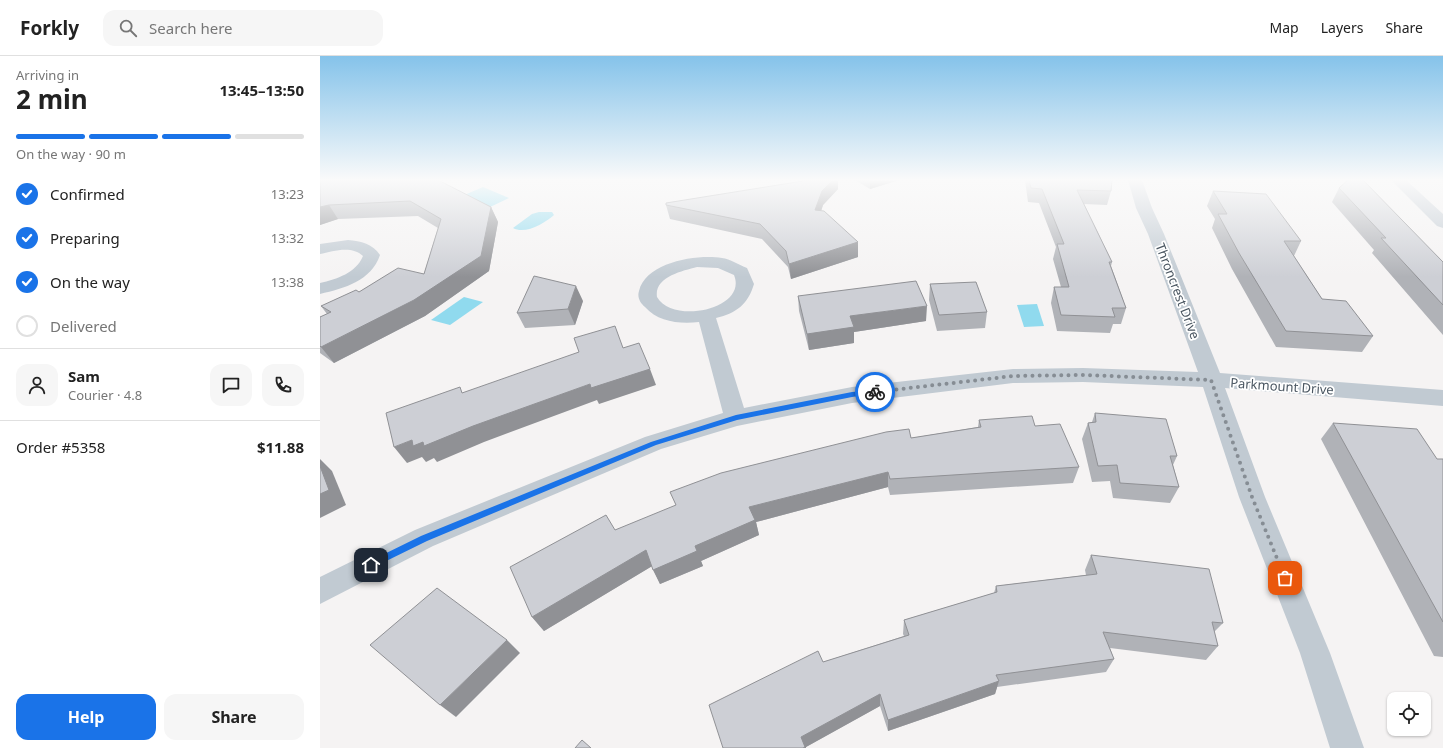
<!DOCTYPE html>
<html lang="en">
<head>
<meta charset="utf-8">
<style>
	:root { --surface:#fff; --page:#f6f6f6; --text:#222; --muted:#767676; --line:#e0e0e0; --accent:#1a73e8 }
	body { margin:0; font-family:"Noto Sans",sans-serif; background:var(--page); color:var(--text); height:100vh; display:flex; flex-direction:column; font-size:15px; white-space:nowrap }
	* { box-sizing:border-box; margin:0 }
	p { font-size:13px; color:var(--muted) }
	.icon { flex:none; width:22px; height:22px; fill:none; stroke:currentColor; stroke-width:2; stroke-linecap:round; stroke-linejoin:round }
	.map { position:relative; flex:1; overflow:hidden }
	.panel { display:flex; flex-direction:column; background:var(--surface); width:320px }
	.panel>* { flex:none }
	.tools { position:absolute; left:1067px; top:636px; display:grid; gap:8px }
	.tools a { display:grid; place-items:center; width:44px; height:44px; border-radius:8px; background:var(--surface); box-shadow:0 1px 3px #0004; font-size:20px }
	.pin { position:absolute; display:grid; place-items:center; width:34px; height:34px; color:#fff; margin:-17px; border-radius:8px; box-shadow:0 2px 6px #0006 }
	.courier { position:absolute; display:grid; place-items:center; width:40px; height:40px; margin:-20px; border:3px solid #1a73e8; border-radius:50%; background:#fff; color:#222; box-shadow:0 1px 5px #0007 }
	.overview em { font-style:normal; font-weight:700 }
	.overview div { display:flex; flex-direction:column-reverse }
	.overview { display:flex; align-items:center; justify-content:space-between; height:68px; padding:0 16px }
	h1 { font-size:26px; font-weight:700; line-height:30px }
	.bar { display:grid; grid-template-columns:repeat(4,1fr); gap:6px 4px; align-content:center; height:48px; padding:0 16px }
	.bar i { height:5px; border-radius:3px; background:var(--line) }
	.bar .selected { background:var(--accent) }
	.bar p { grid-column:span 4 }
	.line { display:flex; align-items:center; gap:10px; padding:0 16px; border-top:1px solid var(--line) }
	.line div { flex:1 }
	.round { display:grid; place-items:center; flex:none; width:42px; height:42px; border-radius:12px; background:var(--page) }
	ol { padding:0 16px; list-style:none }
	li { display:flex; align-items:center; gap:12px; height:44px }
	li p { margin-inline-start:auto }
	li .icon { padding:4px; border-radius:50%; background:var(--accent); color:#fff; stroke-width:4 }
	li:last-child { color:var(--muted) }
	li i { width:22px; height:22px; border:2px solid var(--line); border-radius:50% }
	.button { display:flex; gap:8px; margin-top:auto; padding:8px 16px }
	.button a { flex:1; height:46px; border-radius:12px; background:var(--accent); color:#fff; font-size:16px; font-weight:700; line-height:46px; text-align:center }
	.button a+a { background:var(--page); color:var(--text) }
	header { display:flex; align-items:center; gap:24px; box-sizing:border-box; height:56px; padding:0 20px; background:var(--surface); border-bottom:1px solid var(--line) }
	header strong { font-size:19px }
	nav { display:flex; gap:22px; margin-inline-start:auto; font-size:14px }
	.search { width:280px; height:36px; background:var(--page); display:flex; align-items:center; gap:10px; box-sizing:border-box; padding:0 14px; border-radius:12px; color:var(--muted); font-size:15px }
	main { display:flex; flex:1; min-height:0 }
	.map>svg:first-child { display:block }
	.water { fill:#90daee }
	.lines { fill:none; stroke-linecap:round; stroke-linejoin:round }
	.minor { fill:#c1cad2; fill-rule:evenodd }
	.wall { fill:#b0b2b7 }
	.shaded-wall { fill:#909195 }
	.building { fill:#cdcfd5; stroke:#909195 }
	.route { fill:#1a73e8 }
	.done { stroke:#868d94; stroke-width:4; stroke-dasharray:0 7.2 }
	.labels { text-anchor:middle; stroke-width:3.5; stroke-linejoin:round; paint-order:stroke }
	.street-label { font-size:13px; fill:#4a5661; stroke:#fff }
</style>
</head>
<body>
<header>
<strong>Forkly</strong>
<div class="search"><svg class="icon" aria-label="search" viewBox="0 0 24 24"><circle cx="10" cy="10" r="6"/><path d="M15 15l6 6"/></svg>Search here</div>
<nav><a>Map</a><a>Layers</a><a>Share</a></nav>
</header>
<main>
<section class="panel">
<div class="overview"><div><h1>2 min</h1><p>Arriving in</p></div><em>13:45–13:50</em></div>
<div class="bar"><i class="selected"></i><i class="selected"></i><i class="selected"></i><i></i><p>On the way · 90 m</p></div>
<ol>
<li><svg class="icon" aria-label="check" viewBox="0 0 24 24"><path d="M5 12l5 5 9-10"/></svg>Confirmed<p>13:23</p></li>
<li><svg class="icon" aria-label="check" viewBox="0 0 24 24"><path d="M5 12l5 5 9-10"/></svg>Preparing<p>13:32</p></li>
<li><svg class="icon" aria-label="check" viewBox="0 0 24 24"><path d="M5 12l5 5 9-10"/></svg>On the way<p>13:38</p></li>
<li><i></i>Delivered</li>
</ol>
<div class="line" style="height:72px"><a class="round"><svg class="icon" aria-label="person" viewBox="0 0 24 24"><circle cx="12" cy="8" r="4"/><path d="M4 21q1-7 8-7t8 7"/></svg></a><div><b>Sam</b><p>Courier · 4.8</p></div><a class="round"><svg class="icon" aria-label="chat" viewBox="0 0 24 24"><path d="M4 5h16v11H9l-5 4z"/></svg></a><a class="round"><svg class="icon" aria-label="phone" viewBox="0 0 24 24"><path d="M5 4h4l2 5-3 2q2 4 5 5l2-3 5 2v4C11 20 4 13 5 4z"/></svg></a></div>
<div class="line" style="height:52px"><div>Order #5358</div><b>$11.88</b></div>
<div class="button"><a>Help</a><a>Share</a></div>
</section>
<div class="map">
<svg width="1123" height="692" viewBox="0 0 1123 692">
	<rect width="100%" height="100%" fill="#f5f3f3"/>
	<g class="water">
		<polygon points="163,131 189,142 168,152 142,140"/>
		<path d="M 219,156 L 232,156 L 234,159 C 225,167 205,179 193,172 L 212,158 Z"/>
		<polygon points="144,241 163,246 130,269 111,264"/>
		<polygon points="717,248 724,270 704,271 697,249"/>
	</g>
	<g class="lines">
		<g class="minor">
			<path d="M 808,124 L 822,124 L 832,152 L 844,178 L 900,317 L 1123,334 L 1123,350 L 905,332 L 945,441 L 1010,597 L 1044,692 L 1010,692 L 980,597 L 919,441 L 883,331 L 763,326 L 693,327 L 532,347 L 417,370 L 341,393 L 113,490 L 0,548 L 0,521 L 95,474 L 325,381 L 403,357 L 379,266 C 359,268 338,266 325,251 C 320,247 317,241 319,235 C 326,206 377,198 402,202 C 410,203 419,209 427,212 L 434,228 C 428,248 417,257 396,262 L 424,352 L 532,331 L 693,313 L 763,312 L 878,316 L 828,178 L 816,152 ZM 377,211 L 398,212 L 414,219 C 428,253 353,269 337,241 C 334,221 362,215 377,211 Z"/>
			<polygon points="1071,124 1086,124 1123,158 1123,172 1117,170"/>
			<path d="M 28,184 C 41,185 53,188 60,199 C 51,225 25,232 0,238 L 0,227 C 17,223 36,217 43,200 C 32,189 13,195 0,198 L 0,188 Z"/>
		</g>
	</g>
	<g class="wall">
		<polygon points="483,124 518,124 518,133 503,149 501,155 538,186 538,201 471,223 468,211 442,183 350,163 346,149 483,125"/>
		<polygon points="535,124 579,124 550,133"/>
		<polygon points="705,124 792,124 791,135 787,149 764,148 792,206 791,210 806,252 801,268 793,268 790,277 737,275 731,247 734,231 741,231 733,203 736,191 719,147 708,146"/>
		<polygon points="0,125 171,151 178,166 169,215 105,260 14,307 0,297 0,261 7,258 1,250 39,236 104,218 118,172 98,160 18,163 0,169"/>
		<polygon points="1019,132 1123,206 1123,279 1052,197 1054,194 1012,146"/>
		<polygon points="893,135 981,185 974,200 1002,243 1053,280 1042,296 956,291 912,213 892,172 895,163 887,150"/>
		<polygon points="610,228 667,256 665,272 617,275 609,244"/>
		<polygon points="478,240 606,265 534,276 534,287 489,294 479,255"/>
		<polygon points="263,245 255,269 205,272 197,257"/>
		<polygon points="775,357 857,400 853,409 859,431 850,447 793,442 790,425 772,426 762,383 768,367 772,366"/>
		<polygon points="659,364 715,370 759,411 753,427 570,439 568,431 436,466 439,479 381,505 383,510 340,528 332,510 224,575 212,561 295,474 591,382 658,371"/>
		<polygon points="1013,367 1117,403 1123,403 1123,601 1114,600 1001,383"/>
		<polygon points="771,499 903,567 894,576 898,590 886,604 790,592 794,603 786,616 677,631 675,638 568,675 560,650 486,691 486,692 403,692 503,606 584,580 583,578 584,564 674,537 676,530 766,519 765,514"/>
	</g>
	<g class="shaded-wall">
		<polygon points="513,124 518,124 518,133 503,149 497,168 495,154 502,135"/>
		<polygon points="550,124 579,124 550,133"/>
		<polygon points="9,149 18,163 0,169 0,151"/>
		<polygon points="171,151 178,166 169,215 105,260 14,307 1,291 94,244"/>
		<polygon points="538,186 538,201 471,223 469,208"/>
		<polygon points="256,230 263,245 255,269 248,253"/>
		<polygon points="607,250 606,265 534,276 534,287 489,294 487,278 530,260"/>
		<polygon points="330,313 336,329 279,348 277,344 164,386 117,406 114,402 106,406 102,401 87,407 74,391 92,384 103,386 270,328"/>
		<polygon points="0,403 12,415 26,449 0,462"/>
		<polygon points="568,416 568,431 436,466 439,479 381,505 383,510 340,528 333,514 375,490 429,451"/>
		<polygon points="326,494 334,509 224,575 212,561"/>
		<polygon points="187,584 200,597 136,661 120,649"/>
		<polygon points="679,625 675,638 568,675 568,664"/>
		<polygon points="560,638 560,650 486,691 486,692 483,692 481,681"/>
	</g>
	<g class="building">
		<polygon points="5,124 118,124 171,151 161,200 94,244 1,291 0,290 0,261 11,256 1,250 36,234 39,236 78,212 104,218 121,163 90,145 9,149 0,151 0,125"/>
		<polygon points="483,124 513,124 502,135 495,154 504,155 538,186 469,208 466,195 440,168 346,149 346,147 483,125"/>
		<polygon points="709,124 792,124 791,135 757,134 792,206 789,206 806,252 792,252 795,261 741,259 734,231 749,231 737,188 744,188 722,133 711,132"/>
		<polygon points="1028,124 1043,124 1123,206 1123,249 1061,182 1066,182 1019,132"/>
		<polygon points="893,135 946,138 981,185 964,185 1002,243 1026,245 1053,280 966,275 919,197 898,158 907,158"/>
		<polygon points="214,220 256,230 248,253 197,257"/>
		<polygon points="596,225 607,250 530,260 534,271 487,278 478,240"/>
		<polygon points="656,226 667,256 619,259 610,228"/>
		<polygon points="295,270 303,292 319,287 330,313 271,332 270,328 153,370 104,390 103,386 93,390 92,384 74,391 66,357 140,331 142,337 259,296 254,282"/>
		<polygon points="775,357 846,363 857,400 850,400 859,431 800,427 797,409 778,410 768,367 776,366"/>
		<polygon points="712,360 715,370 740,368 759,411 570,423 568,416 429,451 435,464 375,490 377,495 333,514 326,494 212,561 190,511 286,459 295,474 356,449 350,436 401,417 566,376 589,373 591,382 661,371 659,364"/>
		<polygon points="1013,367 1097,373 1117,403 1123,403 1123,566"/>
		<polygon points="0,410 9,434 0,438"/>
		<polygon points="771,499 889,513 903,567 892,566 898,590 783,576 794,603 676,619 679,625 568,664 560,638 481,681 485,691 483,692 403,692 389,649 498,595 503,606 589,579 584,564 677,536 676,530 777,518"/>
		<polygon points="117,532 187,584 120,649 50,589"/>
		<polygon points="262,684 271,692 255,692"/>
	</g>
	<linearGradient id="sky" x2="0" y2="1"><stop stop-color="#85c3ea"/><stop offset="0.56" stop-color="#fafafa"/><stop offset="1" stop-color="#fafafa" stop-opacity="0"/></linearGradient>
	<rect width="1123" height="221" fill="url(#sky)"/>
	<polygon class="route" points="555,334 557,334 557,337 532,341 417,364 336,389 107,485 54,511 51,512 47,509 48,506 101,480 331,386 416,359 532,336"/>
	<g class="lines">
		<polyline class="done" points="555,336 693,320 763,319 891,324 932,441 965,522"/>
	</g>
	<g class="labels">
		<g class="street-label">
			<text transform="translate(858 235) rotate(69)" y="5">Throncrest Drive</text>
			<text transform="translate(962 330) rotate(4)" y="5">Parkmount Drive</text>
		</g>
	</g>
</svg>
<div class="tools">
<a><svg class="icon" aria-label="locate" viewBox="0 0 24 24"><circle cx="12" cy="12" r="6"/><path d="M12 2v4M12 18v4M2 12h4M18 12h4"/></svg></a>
</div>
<div class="pin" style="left:965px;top:522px;background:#ea580c"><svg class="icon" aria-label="bag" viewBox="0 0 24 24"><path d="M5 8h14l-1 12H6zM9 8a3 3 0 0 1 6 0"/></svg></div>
<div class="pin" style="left:51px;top:509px;background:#1f2937"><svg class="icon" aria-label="home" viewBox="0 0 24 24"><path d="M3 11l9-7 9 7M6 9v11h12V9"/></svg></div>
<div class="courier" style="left:555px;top:336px"><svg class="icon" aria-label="bike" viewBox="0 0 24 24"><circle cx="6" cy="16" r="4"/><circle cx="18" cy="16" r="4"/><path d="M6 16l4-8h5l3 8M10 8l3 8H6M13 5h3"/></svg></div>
</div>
</main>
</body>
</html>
